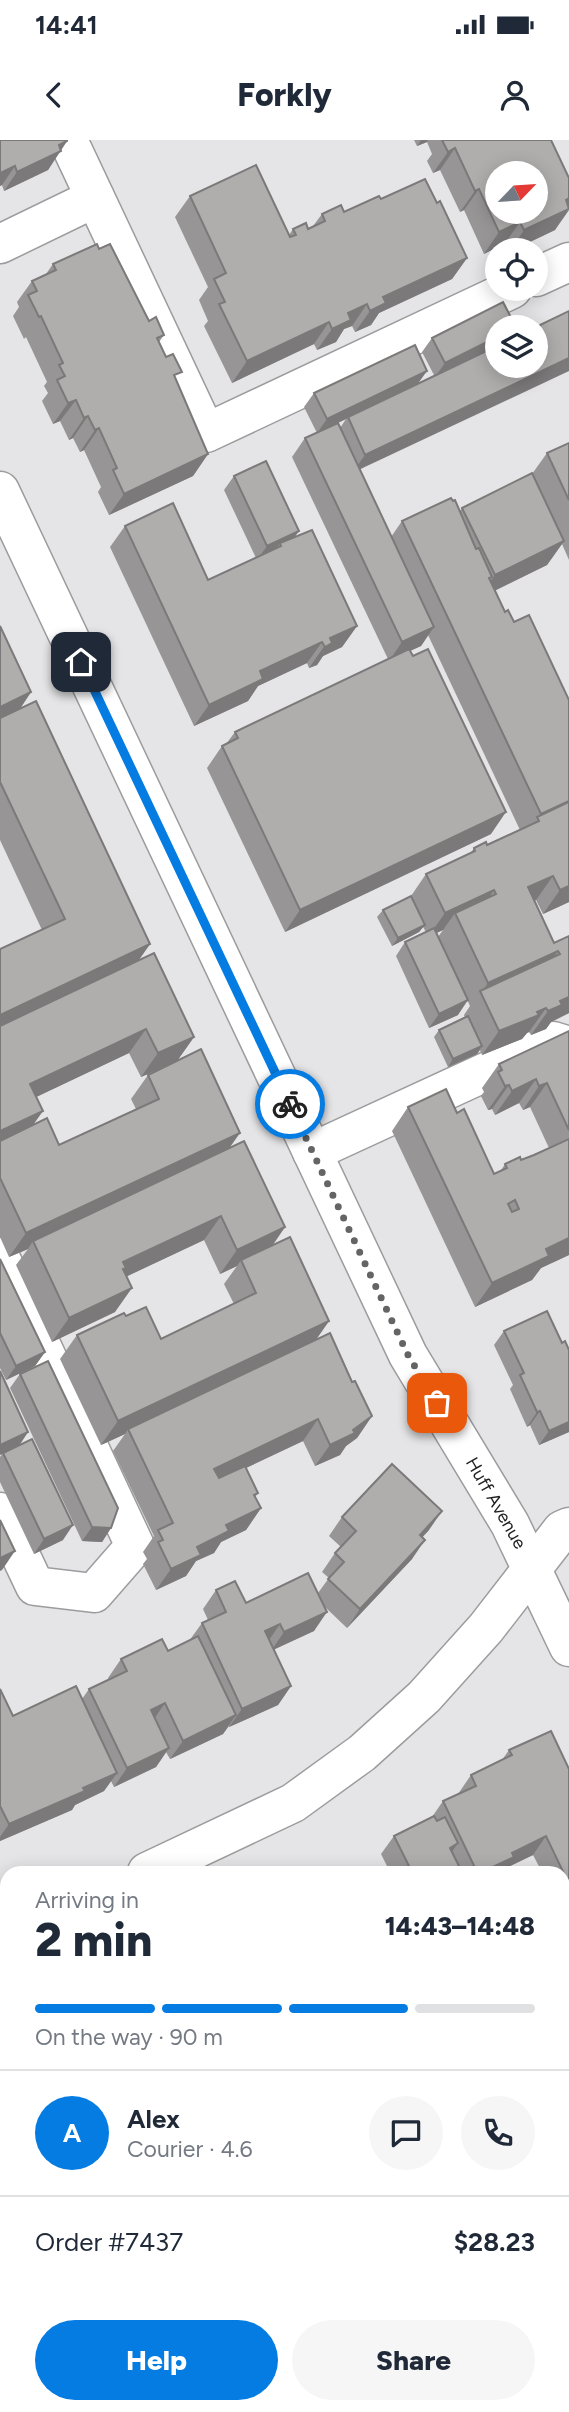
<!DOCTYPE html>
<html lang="en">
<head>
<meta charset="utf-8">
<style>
	:root { --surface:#fff; --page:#f6f6f7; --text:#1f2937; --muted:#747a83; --line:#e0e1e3; --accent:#057ce2 }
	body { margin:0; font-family:Figtree,sans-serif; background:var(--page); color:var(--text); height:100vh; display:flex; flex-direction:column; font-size:26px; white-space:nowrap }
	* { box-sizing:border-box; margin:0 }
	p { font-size:23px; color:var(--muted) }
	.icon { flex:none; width:38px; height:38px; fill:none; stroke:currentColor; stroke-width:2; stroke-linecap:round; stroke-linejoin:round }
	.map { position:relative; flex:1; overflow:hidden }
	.panel { position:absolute; left:0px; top:1726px; width:570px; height:548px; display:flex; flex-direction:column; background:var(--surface); border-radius:21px 21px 0 0; box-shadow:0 4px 18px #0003 }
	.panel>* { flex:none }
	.needle { width:46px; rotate:65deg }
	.fabs { position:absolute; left:485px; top:21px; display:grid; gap:14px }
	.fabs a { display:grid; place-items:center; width:63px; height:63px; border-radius:50%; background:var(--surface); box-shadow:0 4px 18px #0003; font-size:35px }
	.pin { position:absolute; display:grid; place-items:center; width:60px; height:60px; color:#fff; margin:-30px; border-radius:14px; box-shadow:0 4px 10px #0006 }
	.courier { position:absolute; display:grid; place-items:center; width:70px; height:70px; margin:-35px; border:5px solid #057ce2; border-radius:50%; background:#fff; color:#222; box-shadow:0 2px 9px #0007 }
	.headline em { font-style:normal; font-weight:800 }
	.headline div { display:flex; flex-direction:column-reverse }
	.headline { display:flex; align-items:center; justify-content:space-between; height:119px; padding:0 35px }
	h1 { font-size:46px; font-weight:800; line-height:52px }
	.bar { display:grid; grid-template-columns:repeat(4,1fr); gap:10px 7px; align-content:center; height:84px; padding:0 35px }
	.bar i { height:9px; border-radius:5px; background:var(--line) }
	.bar .on { background:var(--accent) }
	.bar p { grid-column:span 4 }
	.line { display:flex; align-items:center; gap:18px; padding:0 35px; border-top:2px solid var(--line) }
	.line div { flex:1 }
	.round { display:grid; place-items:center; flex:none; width:74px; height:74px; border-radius:37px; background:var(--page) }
	.button { display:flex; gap:14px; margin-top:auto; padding:14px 35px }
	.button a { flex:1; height:80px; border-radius:42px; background:var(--accent); color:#fff; font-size:28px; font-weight:800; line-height:80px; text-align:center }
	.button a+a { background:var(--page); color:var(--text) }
	.status { display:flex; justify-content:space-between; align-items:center; height:49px; padding:0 35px; background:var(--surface); direction:ltr }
	.status svg { height:19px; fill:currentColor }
	header { display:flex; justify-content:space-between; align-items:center; height:91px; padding:0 35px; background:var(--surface); font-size:32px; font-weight:800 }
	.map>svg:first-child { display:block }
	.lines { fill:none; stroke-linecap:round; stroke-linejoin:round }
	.minor-casing { stroke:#9c9c9e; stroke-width:41 }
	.minor { stroke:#fff; stroke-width:38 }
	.wall { fill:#979595 }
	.shaded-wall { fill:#7b7979 }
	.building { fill:#b0adad; stroke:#7b7979; stroke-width:2; fill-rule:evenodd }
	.done { stroke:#646465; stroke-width:7; stroke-dasharray:0 12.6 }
	.route { stroke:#057ce2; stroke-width:9 }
	.labels { text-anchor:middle; stroke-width:7; stroke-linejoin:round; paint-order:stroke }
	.street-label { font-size:18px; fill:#1e1e1f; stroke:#fff }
</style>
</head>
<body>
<div class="status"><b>14:41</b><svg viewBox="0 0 49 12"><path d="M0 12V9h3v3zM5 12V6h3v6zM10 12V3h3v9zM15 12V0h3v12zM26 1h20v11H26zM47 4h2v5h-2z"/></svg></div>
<header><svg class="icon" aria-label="back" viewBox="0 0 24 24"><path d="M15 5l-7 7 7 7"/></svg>Forkly<svg class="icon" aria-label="person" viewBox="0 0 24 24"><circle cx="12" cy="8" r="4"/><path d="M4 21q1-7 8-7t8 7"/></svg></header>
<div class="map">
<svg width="569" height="2272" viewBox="0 0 569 2272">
	<rect width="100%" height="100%" fill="#e5e5e7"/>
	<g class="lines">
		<g class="minor-casing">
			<g id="minor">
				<polyline points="68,0 206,293 512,149"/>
				<polyline points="0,104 95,58"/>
				<polyline points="536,137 569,122"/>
				<polyline points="0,351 408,1215 510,1384 569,1507"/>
				<polyline points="312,1012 553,901 569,906"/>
				<polyline points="0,1117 135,1406 94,1453 35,1446 0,1372"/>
				<polyline points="147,1732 293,1663 362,1613 424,1557 486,1488 562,1390 569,1387"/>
				<polyline points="0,1803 7,1799"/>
				<polyline points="564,2057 569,2055"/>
				<polyline points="123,2272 135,2266"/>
			</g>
		</g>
		<use href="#minor" class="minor"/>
	</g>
	<g class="wall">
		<polygon points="0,0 67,1 48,30 4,51 2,45 0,46"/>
		<polygon points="414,0 551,0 568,66 555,90 513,110 509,110 505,103 484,114 464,70 460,72 440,30 433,33 427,21 432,14 427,2 417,6"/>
		<polygon points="190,56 289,95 293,89 308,89 313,86 322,74 344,72 381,59 437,63 467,118 452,139 379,173 371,185 355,192 352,186 344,189 336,202 317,210 314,204 232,243 204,186 208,181 199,160 208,147 175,77"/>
		<polygon points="99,109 149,181 164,195 159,202 208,314 193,336 109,375 98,352 101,347 84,310 80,312 73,298 69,300 60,281 53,284 42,261 48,253 44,246 47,242 26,197 24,199 13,176 19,167 17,162 32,141 46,134 53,124"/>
		<polygon points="503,162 360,330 391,397 402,381 460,371 462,368 532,334 547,313 569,303 569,420 562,404 547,425 495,450 569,762 543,774 536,760 534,761 554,803 569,796 569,873 551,882 546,889 531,895 529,892 527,893 522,899 482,915 480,910 477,914 448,927 434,897 439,890 465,878 464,875 470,866 438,797 443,790 436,793 458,875 429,888 396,816 405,802 426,792 423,787 419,792 392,806 377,777 383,770 411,756 426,734 470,714 474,708 487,705 520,690 428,495 421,506 410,510 491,694 285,792 207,628 222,606 226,604 235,592 388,519 292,317 305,298 340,288 346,279 317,293 304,267 314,253 418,243 434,235 422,212 432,198"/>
		<polygon points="234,336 295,397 357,486 342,507 323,516 317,525 309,528 307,523 258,546 248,561 194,586 110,407 125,386 208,440 256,418 224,350"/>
		<polygon points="0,486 31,552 20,569 150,804 139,820 194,897 177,921 141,937 129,913 36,957 33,985 59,1005 136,969 131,959 148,935 229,1008 285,1087 273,1105 329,1181 316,1200 352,1242 372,1276 357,1298 346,1306 340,1315 315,1326 303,1301 246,1328 258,1353 255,1357 261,1368 246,1390 221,1402 214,1413 196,1421 186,1436 156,1450 143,1424 147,1419 143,1412 154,1396 113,1311 125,1294 101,1305 60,1219 77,1195 126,1176 161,1199 234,1164 224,1144 237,1126 220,1134 204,1100 127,1136 115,1172 52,1202 16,1125 28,1109 9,1117 0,1097 0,809 42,790 0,700"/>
		<polygon points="569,891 569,1115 541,1128 532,1140 475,1167 392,991 408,967 457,973 494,1034 500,1032 505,1024 521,1020 549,1008 530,967 523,970 519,963 495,975 492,969 488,970 481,956 484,952 482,948 499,924"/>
		<polygon points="0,1119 45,1212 35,1226 6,1240 0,1228"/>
		<polygon points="504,1191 569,1292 539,1305 530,1285 527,1287 510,1249 513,1245 494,1205"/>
		<polygon points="20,1234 111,1388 102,1402 82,1401 10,1248"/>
		<polygon points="28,1292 19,1305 63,1400 34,1414 0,1342 0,1317 2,1314 0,1315"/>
		<polygon points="342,1377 429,1390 422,1397 412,1419 347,1488 325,1467 314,1491 274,1509 291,1546 278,1565 229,1587 229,1586 223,1594 170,1619 166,1612 156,1627 114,1647 111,1641 104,1651 75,1665 72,1670 0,1701 0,1549 13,1576 82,1559 89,1549 109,1540 108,1538 121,1519 168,1511 189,1501 202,1483 208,1480 203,1469 216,1450 246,1463 318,1453 329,1438 322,1432 335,1413 341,1407 329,1396"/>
		<polygon points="509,1610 569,1629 569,1758 564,1761 564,1732 542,1732 533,1715 506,1728 503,1732 390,1732 381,1714 394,1696 432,1677 443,1661 458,1654 471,1635 502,1620"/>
		<polygon points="569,1796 569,1807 566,1800"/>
		<polygon points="569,1867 569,1919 564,1908 564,1872"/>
		<polygon points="7,2125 7,2219 6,2220 0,2207 0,2136 7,2133 4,2129"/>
		<polygon points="569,2182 569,2272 287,2272 291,2266 564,2266 564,2185"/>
	</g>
	<g class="shaded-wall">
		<polygon points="421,0 428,0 427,2 417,6"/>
		<polygon points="67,1 48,30 4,51 17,32 59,5"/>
		<polygon points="455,8 440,30 433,33 448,12"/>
		<polygon points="15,26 2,45 0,46 0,33"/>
		<polygon points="479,49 464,70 460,72 475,51"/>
		<polygon points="569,58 569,65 565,71 569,70 555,90 513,110 511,110 524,90"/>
		<polygon points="520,82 505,103 484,114 499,92"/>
		<polygon points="467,118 452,139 379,173 371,185 355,192 370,171 383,157"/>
		<polygon points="367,164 352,186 344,189 336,202 317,210 332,189 348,173"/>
		<polygon points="329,182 314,204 232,243 247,221"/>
		<polygon points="497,197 497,206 435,237 445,223"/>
		<polygon points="569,218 569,231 352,333 365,315"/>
		<polygon points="427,231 417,245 348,277 346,279 317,293 327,279"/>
		<polygon points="76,260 60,281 53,284 68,263"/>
		<polygon points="88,276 73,298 69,300 84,278"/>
		<polygon points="99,288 84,310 80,312 95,290"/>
		<polygon points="208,314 193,336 109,375 124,354"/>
		<polygon points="299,391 289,405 281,406 280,403 274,413 257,420 267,406"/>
		<polygon points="564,401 547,425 478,459 495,435"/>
		<polygon points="357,486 342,507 323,516 317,525 309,528 330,498"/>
		<polygon points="434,487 421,506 389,521 402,502"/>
		<polygon points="322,502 307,523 258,546 248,561 194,586 209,565 260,531"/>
		<polygon points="31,552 15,576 0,583 0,567"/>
		<polygon points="506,672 491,694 285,792 300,770"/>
		<polygon points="553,736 536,760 511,771 528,747"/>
		<polygon points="569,746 569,762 543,774 560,750"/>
		<polygon points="494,750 477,774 455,773 443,790 428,797 445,773"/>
		<polygon points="425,785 419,792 392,806 398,798"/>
		<polygon points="150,804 133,828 0,891 0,875"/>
		<polygon points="558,811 541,835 481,853 488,843"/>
		<polygon points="569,857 569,873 551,882 546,889 531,895 548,871 560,861"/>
		<polygon points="468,860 458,875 429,888 439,874"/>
		<polygon points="546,868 529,892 527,893 522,899 482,915 499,891"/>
		<polygon points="146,889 129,913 13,968 30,944"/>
		<polygon points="194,897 177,921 141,937 158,913"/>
		<polygon points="482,906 477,914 448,927 453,919"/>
		<polygon points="536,939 519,963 495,975 512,951"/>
		<polygon points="547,943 530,967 523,970 539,946"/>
		<polygon points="509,945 492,969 488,970 505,946"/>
		<polygon points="43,971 26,995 0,1007 0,991"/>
		<polygon points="240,993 223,1017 33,1101 28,1109 9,1117 26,1093"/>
		<polygon points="221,1076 204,1100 117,1141 123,1122"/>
		<polygon points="285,1087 268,1111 241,1120 237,1126 220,1134 237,1110"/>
		<polygon points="569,1098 569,1115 541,1128 532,1140 475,1167 492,1143 546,1109"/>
		<polygon points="132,1148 115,1172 52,1202 69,1178"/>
		<polygon points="329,1181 312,1205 128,1289 125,1294 101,1305 118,1281"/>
		<polygon points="45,1212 35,1226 6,1240 16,1226"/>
		<polygon points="540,1271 530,1285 527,1287 537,1272"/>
		<polygon points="372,1276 357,1298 346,1306 340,1315 315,1326 330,1305"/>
		<polygon points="318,1279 303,1301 199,1350 214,1329"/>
		<polygon points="569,1282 569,1292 539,1305 549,1291"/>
		<polygon points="28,1292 19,1306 0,1315 0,1305"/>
		<polygon points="261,1368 246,1390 221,1402 214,1413 196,1421 186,1436 156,1450 171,1429 197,1407 226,1385"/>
		<polygon points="442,1371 429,1390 407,1414 420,1395"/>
		<polygon points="73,1385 63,1400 34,1414 44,1399"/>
		<polygon points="92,1387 111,1388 102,1402 82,1401"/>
		<polygon points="425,1400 412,1419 347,1488 360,1469"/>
		<polygon points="15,1411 2,1430 0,1431 0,1418"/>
		<polygon points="327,1472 314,1491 271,1511 284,1492"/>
		<polygon points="280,1484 267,1503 265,1491"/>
		<polygon points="291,1546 278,1565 229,1587 242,1569"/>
		<polygon points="165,1563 152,1582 151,1570"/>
		<polygon points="236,1575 223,1594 170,1619 183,1601"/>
		<polygon points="169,1608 156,1627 114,1647 127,1628"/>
		<polygon points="117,1633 104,1651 75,1665 72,1670 0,1701 0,1697 9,1684"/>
		<polygon points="546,1696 533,1715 506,1728 503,1732 482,1732 512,1713"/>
		<polygon points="458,1703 445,1722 450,1708"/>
		<polygon points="569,1746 569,1758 564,1761 564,1754"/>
		<polygon points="569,1932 569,1934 564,1942 564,1935"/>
		<polygon points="7,2010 7,2023 0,2026 0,2014"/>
		<polygon points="526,2266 539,2266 535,2272 518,2272 520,2270"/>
		<polygon points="546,2266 561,2266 557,2272 542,2272"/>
	</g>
	<g class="building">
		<polygon points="0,0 67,0 67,1 59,5 61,11 17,32 15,26 0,33"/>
		<path d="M 442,0 L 551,0 L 569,38 L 569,58 L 566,60 L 569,69 L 524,90 L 520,82 L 499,92 L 479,49 L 475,51 L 455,8 L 448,12 ZM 497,33 L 536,33 L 536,72 L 497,72 Z"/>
		<polygon points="256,25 290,97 296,95 293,89 306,83 308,89 325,81 322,74 341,65 344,72 379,56 381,59 425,39 437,63 440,61 467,118 383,157 386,163 370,171 367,164 348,173 351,180 332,189 329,182 247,221 219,164 225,162 214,139 226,133 190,56"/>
		<polygon points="97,104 99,109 110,104 149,181 156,177 164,195 157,198 166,217 173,214 182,232 174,235 208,314 124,354 113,330 117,328 99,288 95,290 88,276 84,278 76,260 68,263 57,240 65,236 59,225 63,223 41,176 39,177 28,155 37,151 32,141 56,130 53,124"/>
		<polygon points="503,162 516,187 497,187 497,197 445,223 432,198"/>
		<polygon points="569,171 569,218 365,315 348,277 497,206 497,226 536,226 536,187"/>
		<polygon points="415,205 427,231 327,279 314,253"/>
		<polygon points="338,283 434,487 402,502 305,298"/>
		<polygon points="569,303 569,360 547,313"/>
		<polygon points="266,321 299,391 267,406 234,336"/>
		<polygon points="532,333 564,401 495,435 462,368"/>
		<polygon points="451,358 453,361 455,360 476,409 479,408 492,437 489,438 505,472 508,470 514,482 529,475 569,560 569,661 541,674 402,381"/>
		<polygon points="173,363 208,440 281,406 280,403 312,390 357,486 330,498 332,503 325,507 322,502 260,531 263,539 209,565 125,386"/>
		<polygon points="0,486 31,552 0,567"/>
		<polygon points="409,509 413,516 428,509 506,672 300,770 222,606 238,598 235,592"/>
		<polygon points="36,561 150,804 0,875 0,809 65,779 0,642 0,578"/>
		<polygon points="569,662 569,746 560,750 553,736 528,747 554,803 569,796 569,857 560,861 562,865 548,871 546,868 537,872 539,875 499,891 480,851 560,814 558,811 488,843 455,773 496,754 494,750 445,773 426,734 475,711 474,708 486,702 487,705 539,681 537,677"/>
		<polygon points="411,756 425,785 398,798 383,770"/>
		<polygon points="434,788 468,860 439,874 405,802"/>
		<polygon points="154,813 194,897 158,913 146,889 30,944 43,971 0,991 0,886"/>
		<polygon points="468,876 482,906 453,919 439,890"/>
		<polygon points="569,891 569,990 547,943 539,946 536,939 512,951 509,945 505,946 498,932 502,930 499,924"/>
		<polygon points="201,909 240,993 26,1093 0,1038 0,1001 47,978 59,1005 159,959 148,935"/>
		<path d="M 446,949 L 457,973 L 464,969 L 494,1034 L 507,1028 L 505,1024 L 520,1017 L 521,1020 L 534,1015 L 569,999 L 569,1098 L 546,1109 L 549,1116 L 492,1143 L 408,967 ZM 515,1060 L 519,1069 L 512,1072 L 508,1064 Z"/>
		<polygon points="244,1001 285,1087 237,1110 221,1076 123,1122 126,1128 123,1129 132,1148 69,1178 33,1101"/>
		<polygon points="290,1097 329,1181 118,1281 77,1195 124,1173 126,1176 146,1167 161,1199 256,1153 241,1120"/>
		<polygon points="0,1119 45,1212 16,1226 0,1193"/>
		<polygon points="547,1171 562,1203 565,1201 569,1210 569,1282 549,1291 540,1271 537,1272 520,1235 524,1233 504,1191"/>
		<polygon points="330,1193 352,1242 355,1241 372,1276 353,1290 355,1293 330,1305 318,1279 214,1329 219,1338 245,1326 258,1353 254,1355 261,1368 226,1385 229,1391 197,1407 201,1415 171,1429 158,1402 163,1400 158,1390 173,1383 128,1289"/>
		<polygon points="48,1221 118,1368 111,1388 92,1387 20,1234"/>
		<polygon points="0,1231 28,1292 0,1305"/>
		<polygon points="32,1299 73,1385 44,1399 3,1313"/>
		<polygon points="392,1324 442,1371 420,1395 425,1400 360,1469 328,1439 344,1422 335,1413 356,1391 342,1377"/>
		<polygon points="0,1380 15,1411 0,1418"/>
		<polygon points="308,1433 327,1472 284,1492 280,1484 265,1491 291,1546 242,1569 202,1483 226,1472 216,1450 235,1441 246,1463"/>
		<polygon points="198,1496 236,1575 183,1601 165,1563 151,1570 169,1608 127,1628 89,1549 127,1531 121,1519 162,1499 168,1511"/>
		<polygon points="76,1546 117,1633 83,1648 85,1651 9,1684 0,1666 0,1549 13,1576"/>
		<polygon points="551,1591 569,1629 569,1744 546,1696 512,1713 514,1717 482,1732 477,1732 443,1661 476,1646 471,1635 512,1615 509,1610"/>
		<polygon points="434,1676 437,1681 445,1677 458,1703 450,1708 462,1732 395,1732 409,1726 394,1696"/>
		<polygon points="7,1912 7,2010 0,2014 0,1915"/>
		<polygon points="564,1917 569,1928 569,1932 564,1935"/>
		<polygon points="7,2133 7,2175 0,2161 0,2136"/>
		<polygon points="569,2182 569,2255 564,2257 564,2185"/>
		<polygon points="293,2266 361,2266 364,2272 295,2272"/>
		<polygon points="379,2266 498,2266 501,2272 381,2272"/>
	</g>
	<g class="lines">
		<polyline class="done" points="290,964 408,1215 437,1263"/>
		<polyline class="route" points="81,522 290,964"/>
	</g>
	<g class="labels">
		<g class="street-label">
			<text transform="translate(496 1363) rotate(60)" y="6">Huff Avenue</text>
		</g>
	</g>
</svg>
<div class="fabs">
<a><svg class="needle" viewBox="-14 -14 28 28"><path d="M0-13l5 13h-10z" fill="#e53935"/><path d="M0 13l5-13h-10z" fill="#747a83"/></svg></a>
<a><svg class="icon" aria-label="locate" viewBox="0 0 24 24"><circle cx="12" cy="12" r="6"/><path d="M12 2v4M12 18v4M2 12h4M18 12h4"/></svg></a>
<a><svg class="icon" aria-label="layers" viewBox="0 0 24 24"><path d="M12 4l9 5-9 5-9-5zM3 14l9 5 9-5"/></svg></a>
</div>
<div class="pin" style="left:437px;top:1263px;background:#ea580c"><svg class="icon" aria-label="bag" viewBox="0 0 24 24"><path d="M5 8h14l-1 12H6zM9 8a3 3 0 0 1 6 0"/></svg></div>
<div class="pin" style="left:81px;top:522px;background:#1f2937"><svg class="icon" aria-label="home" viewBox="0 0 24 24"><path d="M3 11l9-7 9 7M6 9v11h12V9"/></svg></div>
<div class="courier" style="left:290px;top:964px"><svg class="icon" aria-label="bike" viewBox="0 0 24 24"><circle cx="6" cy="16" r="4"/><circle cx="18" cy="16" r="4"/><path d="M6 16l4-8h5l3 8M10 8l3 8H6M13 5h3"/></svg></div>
<section class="panel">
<div class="headline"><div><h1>2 min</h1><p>Arriving in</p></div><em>14:43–14:48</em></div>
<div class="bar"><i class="on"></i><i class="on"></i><i class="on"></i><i></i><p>On the way · 90 m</p></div>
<div class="line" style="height:126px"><b class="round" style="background:var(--accent);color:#fff">A</b><div><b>Alex</b><p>Courier · 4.6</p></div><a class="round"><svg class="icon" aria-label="chat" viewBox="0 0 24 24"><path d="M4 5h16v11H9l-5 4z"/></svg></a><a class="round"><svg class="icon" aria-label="phone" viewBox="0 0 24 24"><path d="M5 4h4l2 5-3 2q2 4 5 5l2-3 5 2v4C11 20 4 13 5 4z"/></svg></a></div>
<div class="line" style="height:91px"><div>Order #7437</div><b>$28.23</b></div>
<div class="button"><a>Help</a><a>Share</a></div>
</section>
</div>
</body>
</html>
